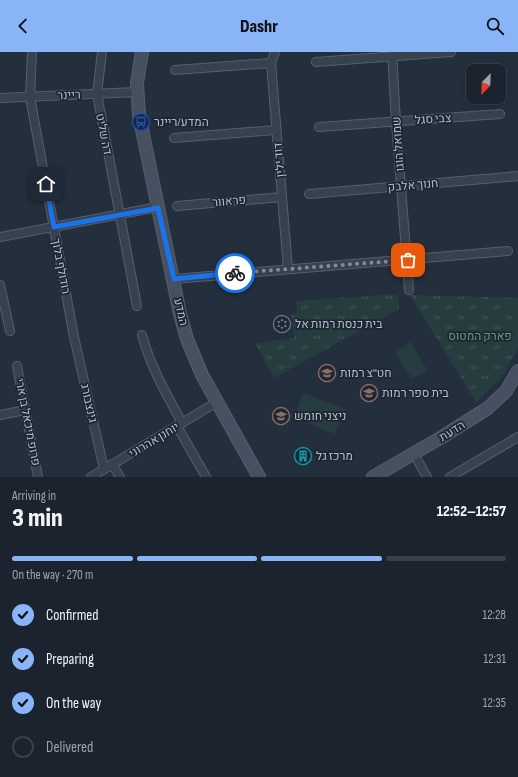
<!DOCTYPE html>
<html lang="en">
<head>
<meta charset="utf-8">
<style>
	:root { --surface:#1b232e; --page:#282f3a; --text:#f1f3f6; --muted:#a0a4aa; --line:#39404a; --accent:#8ab4f8 }
	body { margin:0; font-family:"Sofia Sans Condensed",Heebo,sans-serif; background:var(--page); color:var(--text); height:100vh; display:flex; flex-direction:column; font-size:15px; white-space:nowrap }
	* { box-sizing:border-box; margin:0 }
	p { font-size:13px; color:var(--muted) }
	.icon { flex:none; width:22px; height:22px; fill:none; stroke:currentColor; stroke-width:2; stroke-linecap:round; stroke-linejoin:round }
	.map { position:relative; height:425px; overflow:hidden }
	.side { display:flex; flex-direction:column; background:var(--surface); flex:1 }
	.side>* { flex:none }
	.needle { width:26px; rotate:203deg }
	.tools { position:absolute; left:466px; top:12px; display:grid; gap:8px }
	.tools a { display:grid; place-items:center; width:40px; height:40px; border-radius:8px; background:var(--surface); box-shadow:0 2px 10px #0003,0 0 0 1px var(--line); font-size:20px }
	.pin { position:absolute; display:grid; place-items:center; width:34px; height:34px; color:#fff; margin:-17px; border-radius:8px; box-shadow:0 2px 6px #0006 }
	.courier { position:absolute; display:grid; place-items:center; width:40px; height:40px; margin:-20px; border:3px solid #1a73e8; border-radius:50%; background:#fff; color:#222; box-shadow:0 1px 5px #0007 }
	.head em { font-style:normal; font-weight:800 }
	.head div { display:flex; flex-direction:column-reverse }
	.head { display:flex; align-items:center; justify-content:space-between; height:68px; padding:0 12px }
	h1 { font-size:26px; font-weight:800; line-height:30px }
	.bar { display:grid; grid-template-columns:repeat(4,1fr); gap:6px 4px; align-content:center; height:48px; padding:0 12px }
	.bar i { height:5px; border-radius:3px; background:var(--line) }
	.bar .active { background:var(--accent) }
	.bar p { grid-column:span 4 }
	ol { padding:0 12px; list-style:none }
	li { display:flex; align-items:center; gap:12px; height:44px }
	li p { margin-inline-start:auto }
	li .icon { padding:4px; border-radius:50%; background:var(--accent); color:#111; stroke-width:4 }
	li:last-child { color:var(--muted) }
	li i { width:22px; height:22px; border:2px solid var(--line); border-radius:50% }
	header { display:flex; justify-content:space-between; align-items:center; height:52px; padding:0 12px; background:var(--accent); color:#111; font-size:18px; font-weight:800 }
	.map>svg:first-child { display:block }
	.grass { fill:url(#grass-tufts) }
	.garden { fill:#263c3f }
	.lines { fill:none; stroke-linecap:round; stroke-linejoin:round }
	.street-casing { stroke:#565f6c; stroke-width:10 }
	.secondary-casing { stroke:#565f6c; stroke-width:14 }
	.street { stroke:#38414e; stroke-width:8 }
	.secondary { stroke:#465061; stroke-width:12 }
	.done { stroke:#828b98; stroke-width:4; stroke-dasharray:0 7.2 }
	.route { stroke:#1a73e8; stroke-width:5 }
	.labels { text-anchor:middle; stroke-width:3.5; stroke-linejoin:round; paint-order:stroke }
	.street-label { font-size:12px; fill:#b4bcc9; stroke:#1d2633 }
	.poi-label { font-size:12px; fill:#b4bcc9; stroke:#1d2633; text-anchor:start }
	.park-label { font-size:12px; fill:#6b9a76; stroke:#1d2633 }
</style>
</head>
<body>
<header><svg class="icon" aria-label="back" viewBox="0 0 24 24"><path d="M15 5l-7 7 7 7"/></svg>Dashr<svg class="icon" aria-label="search" viewBox="0 0 24 24"><circle cx="10" cy="10" r="6"/><path d="M15 15l6 6"/></svg></header>
<div class="map">
<svg width="518" height="425" viewBox="0 0 518 425">
	<defs>
		<pattern id="grass-tufts" width="24" height="20" patternUnits="userSpaceOnUse"><rect width="24" height="20" fill="#263c3f"/><path d="M3 7l-1-3M5 7V3M7 7l1-3M15 17l-1-3M17 17v-4M19 17l1-3" fill="none" stroke="#435659"/></pattern>
	</defs>
	<rect width="100%" height="100%" fill="#242f3e"/>
	<g class="grass">
		<polygon points="398,242 399,257 274,326 255,291 295,286 291,262 297,261 296,249"/>
		<polygon points="410,243 518,246 518,296 502,325 476,350"/>
	</g>
	<g class="garden">
		<polygon points="411,290 427,318 412,327 395,300"/>
		<polygon points="303,341 345,357 335,382 294,365"/>
	</g>
	<g class="lines">
		<g class="street-casing">
			<g id="street">
				<polyline points="32,0 30,45 74,285 104,417"/>
				<polyline points="102,0 97,42 137,254"/>
				<polyline points="275,0 271,11 288,217"/>
				<polyline points="392,0 396,70 409,238"/>
				<polyline points="316,10 451,0"/>
				<polyline points="175,18 271,11"/>
				<polyline points="0,46 137,40"/>
				<polyline points="319,75 500,62"/>
				<polyline points="174,86 276,78"/>
				<polyline points="309,142 518,124"/>
				<polyline points="177,154 282,145"/>
				<polyline points="0,185 158,155"/>
				<polyline points="174,227 508,199"/>
				<polyline points="0,233 10,279"/>
				<path d="M 142,283 C 151,316 166,341 182,371"/>
				<polyline points="17,314 38,425"/>
				<polyline points="0,363 25,358"/>
				<polyline points="177,374 206,425"/>
				<polyline points="414,402 427,425"/>
				<polyline points="112,412 120,425"/>
				<polyline points="91,425 217,350"/>
				<polyline points="450,425 518,385"/>
			</g>
		</g>
		<g class="secondary-casing">
			<g id="secondary">
				<polyline points="142,0 137,31 139,63 180,262 187,287 202,323 259,425"/>
				<polyline points="373,425 442,385 488,356 506,339 518,319"/>
			</g>
		</g>
		<use href="#street" class="street"/>
		<use href="#secondary" class="secondary"/>
	</g>
	<g class="lines">
		<polyline class="done" points="235,221 408,208"/>
		<polyline class="route" points="46,132 54,175 158,156 174,227 235,221"/>
	</g>
	<defs>
		<g id="bus-ring" transform="scale(0.9)"><circle r="9.5" fill="#1d2633" stroke="#1a4fb4" stroke-width="1.5"/><path d="M-5-6H5V4H4V6H2V4H-2V6H-4V4H-5ZM-3.5-4V0h7V-4ZM-3.5 1.2v1.5H-2V1.2ZM2 1.2v1.5H3.5V1.2Z" fill="#1a4fb4"/></g>
		<g id="synagogue-ring" transform="scale(0.9)"><circle r="9.5" fill="#1d2633" stroke="#6b7280" stroke-width="1.5"/><path d="M0-6.5L5.6 3.2H-5.6ZM0 6.5L5.6-3.2H-5.6Z" fill="#6b7280"/></g>
		<g id="school-ring" transform="scale(0.9)"><circle r="9.5" fill="#1d2633" stroke="#8d6e63" stroke-width="1.5"/><path d="M0-5L7-2L0 1L-7-2ZM-4 1L0 2.5L4 1V4Q0 6-4 4Z" fill="#8d6e63"/></g>
		<g id="building-ring" transform="scale(0.9)"><circle r="9.5" fill="#1d2633" stroke="#0f9aa8" stroke-width="1.5"/><path d="M-4-6H4V6H1V3H-1V6H-4ZM-2.5-4.3h1.7v1.8h-1.7ZM.8-4.3h1.7v1.8H.8ZM-2.5-1h1.7V.8h-1.7ZM.8-1h1.7V.8H.8Z" fill="#0f9aa8"/></g>
	</defs>
	<g fill-rule="evenodd">
		<use href="#bus-ring" x="141" y="70"/>
		<use href="#synagogue-ring" x="282" y="272"/>
		<use href="#school-ring" x="327" y="321"/>
		<use href="#school-ring" x="369" y="341"/>
		<use href="#school-ring" x="281" y="364"/>
		<use href="#building-ring" x="303" y="404"/>
	</g>
	<g class="labels">
		<g class="street-label">
			<text transform="translate(69 43) rotate(-3)" y="4">ריינר</text>
			<text transform="translate(433 67) rotate(-4)" y="4">צבי סגל</text>
			<text transform="translate(104 82) rotate(79)" y="4">דה שליט</text>
			<text transform="translate(398 92) rotate(-94)" y="4">שמואל הוגו</text>
			<text transform="translate(279 108) rotate(-95)" y="4">דוד ילין</text>
			<text transform="translate(413 133) rotate(-5)" y="4">חנוך אלבק</text>
			<text transform="translate(229 149) rotate(-5)" y="4">פראוור</text>
			<text transform="translate(61 214) rotate(79)" y="4">רודולף בלוך</text>
			<text transform="translate(181 260) rotate(77)" y="4">המדע</text>
			<text transform="translate(89 351) rotate(77)" y="4">גינצבורג</text>
			<text transform="translate(28 370) rotate(79)" y="4">פרופ מיכאל בן ארי</text>
			<text transform="translate(452 379) rotate(-32)" y="4">הדעת</text>
			<text transform="translate(154 388) rotate(-31)" y="4">יוחנן אהרוני</text>
		</g>
		<g class="poi-label">
			<text x="154" y="74">המדע/ריינר</text>
			<text x="295" y="276">בית כנסת רמות אל</text>
			<text x="340" y="325">חט''צ רמות</text>
			<text x="382" y="345">בית ספר רמות</text>
			<text x="294" y="368">ניצני חומש</text>
			<text x="316" y="408">מרכז גל</text>
		</g>
		<g class="park-label">
			<text x="480" y="288">פארק המטוס</text>
		</g>
	</g>
</svg>
<div class="tools">
<a><svg class="needle" viewBox="-14 -14 28 28"><path d="M0-13l5 13h-10z" fill="#e53935"/><path d="M0 13l5-13h-10z" fill="#a0a4aa"/></svg></a>
</div>
<div class="pin" style="left:408px;top:208px;background:#ea580c"><svg class="icon" aria-label="bag" viewBox="0 0 24 24"><path d="M5 8h14l-1 12H6zM9 8a3 3 0 0 1 6 0"/></svg></div>
<div class="pin" style="left:46px;top:132px;background:#1f2937"><svg class="icon" aria-label="home" viewBox="0 0 24 24"><path d="M3 11l9-7 9 7M6 9v11h12V9"/></svg></div>
<div class="courier" style="left:235px;top:221px"><svg class="icon" aria-label="bike" viewBox="0 0 24 24"><circle cx="6" cy="16" r="4"/><circle cx="18" cy="16" r="4"/><path d="M6 16l4-8h5l3 8M10 8l3 8H6M13 5h3"/></svg></div>
</div>
<section class="side">
<div class="head"><div><h1>3 min</h1><p>Arriving in</p></div><em>12:52–12:57</em></div>
<div class="bar"><i class="active"></i><i class="active"></i><i class="active"></i><i></i><p>On the way · 270 m</p></div>
<ol>
<li><svg class="icon" aria-label="check" viewBox="0 0 24 24"><path d="M5 12l5 5 9-10"/></svg>Confirmed<p>12:28</p></li>
<li><svg class="icon" aria-label="check" viewBox="0 0 24 24"><path d="M5 12l5 5 9-10"/></svg>Preparing<p>12:31</p></li>
<li><svg class="icon" aria-label="check" viewBox="0 0 24 24"><path d="M5 12l5 5 9-10"/></svg>On the way<p>12:35</p></li>
<li><i></i>Delivered</li>
</ol>
</section>
</body>
</html>
